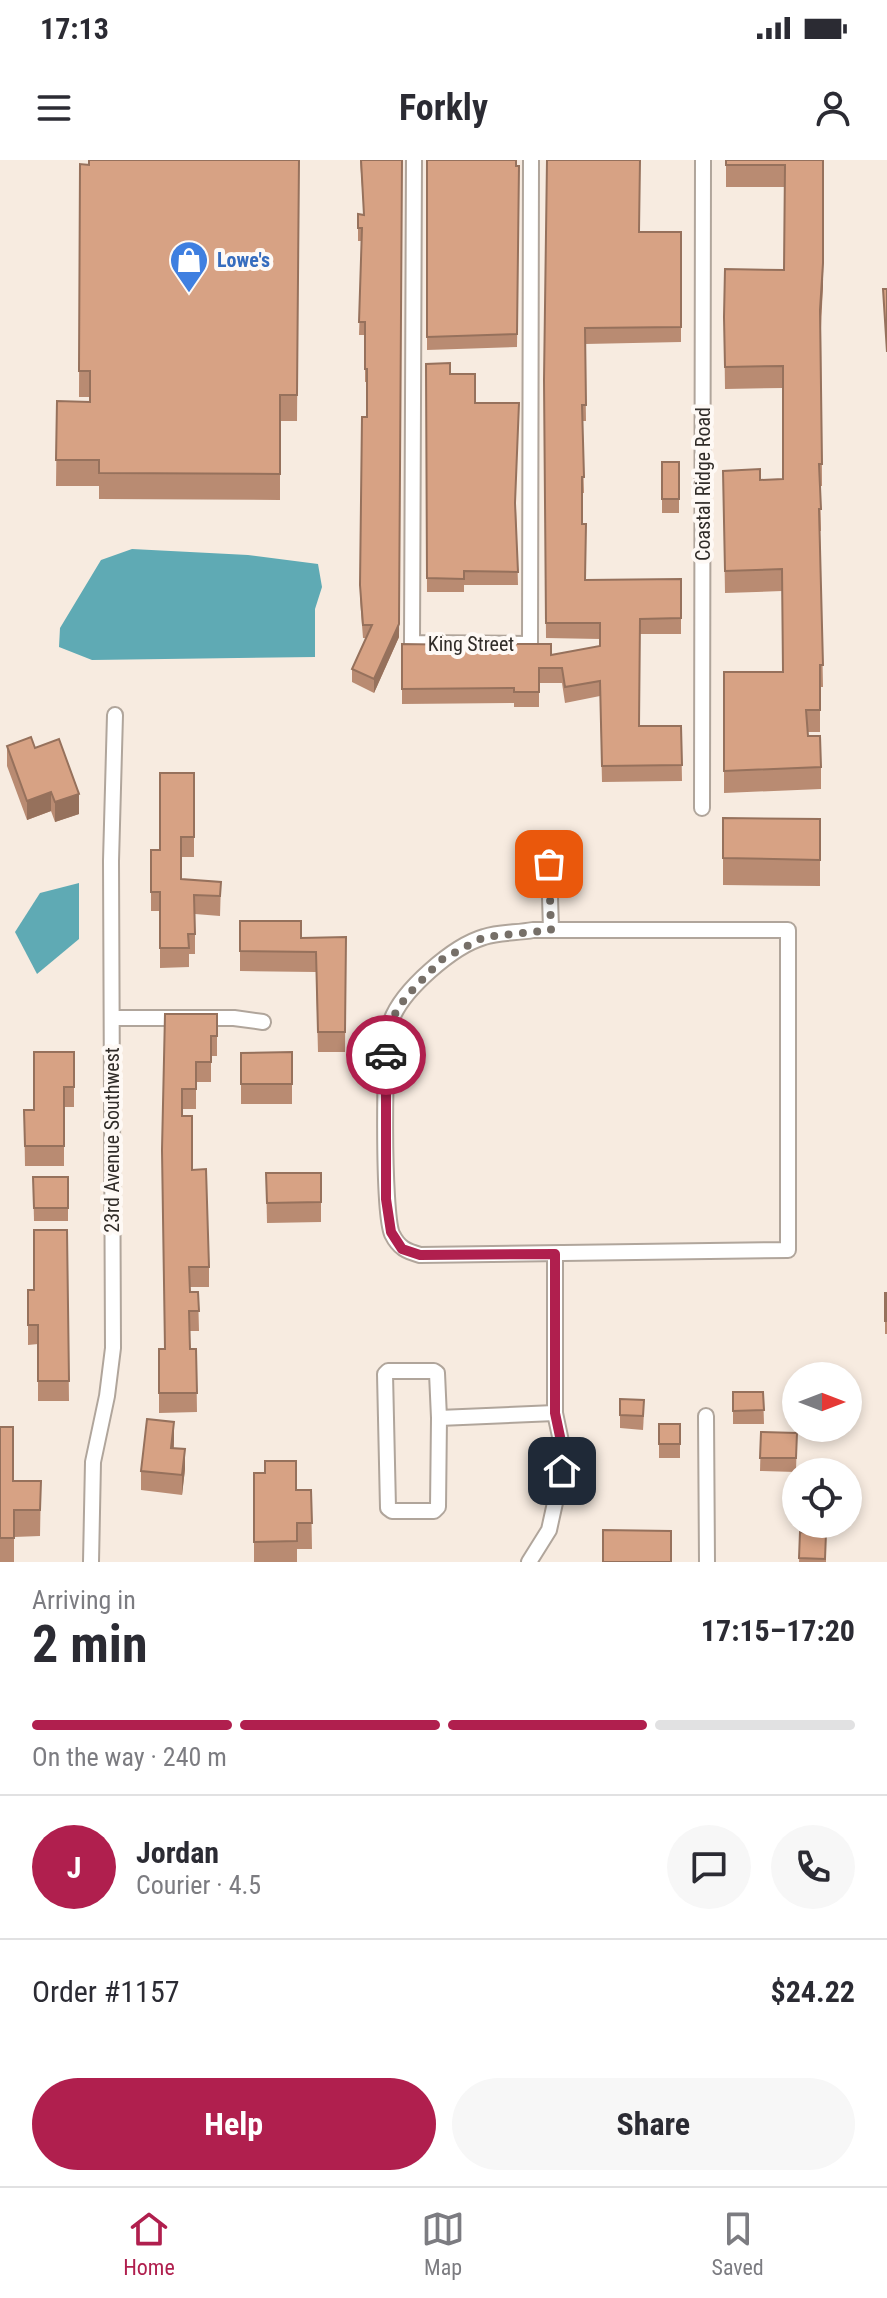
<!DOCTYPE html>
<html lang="en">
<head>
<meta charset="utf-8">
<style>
	:root { --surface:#fff; --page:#f7f7f7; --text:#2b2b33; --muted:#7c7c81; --line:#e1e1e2; --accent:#b01f4e }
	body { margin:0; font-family:"Roboto Condensed",sans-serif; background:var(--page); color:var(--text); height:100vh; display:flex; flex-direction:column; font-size:30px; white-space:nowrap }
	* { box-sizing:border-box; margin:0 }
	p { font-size:26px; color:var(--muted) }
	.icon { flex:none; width:44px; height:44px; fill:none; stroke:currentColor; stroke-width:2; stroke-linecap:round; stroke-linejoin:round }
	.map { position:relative; height:1402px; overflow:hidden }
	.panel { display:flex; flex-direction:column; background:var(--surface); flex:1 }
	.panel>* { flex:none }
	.needle { width:52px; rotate:90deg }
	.tools { position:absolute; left:782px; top:1202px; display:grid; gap:16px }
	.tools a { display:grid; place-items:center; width:80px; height:80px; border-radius:50%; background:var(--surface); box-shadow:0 4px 12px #0003; font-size:40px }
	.pin { position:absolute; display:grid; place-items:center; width:68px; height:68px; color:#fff; margin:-34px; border-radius:16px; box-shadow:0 4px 12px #0006 }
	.courier { position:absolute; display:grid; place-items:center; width:80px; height:80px; margin:-40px; border:6px solid #b01f4e; border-radius:50%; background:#fff; color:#222; box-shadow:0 2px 10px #0007 }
	.overview em { font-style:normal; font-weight:700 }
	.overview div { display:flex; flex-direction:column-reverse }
	.overview { display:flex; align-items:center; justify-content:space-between; height:136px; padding:0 32px }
	h1 { font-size:52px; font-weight:700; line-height:60px }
	.bar { display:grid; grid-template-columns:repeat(4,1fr); gap:12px 8px; align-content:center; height:96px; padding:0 32px }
	.bar i { height:10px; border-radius:6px; background:var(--line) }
	.bar .current { background:var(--accent) }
	.bar p { grid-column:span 4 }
	.line { display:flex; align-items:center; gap:20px; padding:0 32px; border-top:2px solid var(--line) }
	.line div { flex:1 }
	.round { display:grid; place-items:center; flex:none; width:84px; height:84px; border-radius:42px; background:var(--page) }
	.action { display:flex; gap:16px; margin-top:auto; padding:16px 32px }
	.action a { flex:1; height:92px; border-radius:48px; background:var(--accent); color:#fff; font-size:32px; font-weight:700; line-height:92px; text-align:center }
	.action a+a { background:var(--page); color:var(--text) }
	.status { display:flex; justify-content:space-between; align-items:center; height:56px; padding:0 40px; background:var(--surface); direction:ltr }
	.status svg { height:22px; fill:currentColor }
	header { display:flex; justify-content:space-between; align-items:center; height:104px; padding:0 32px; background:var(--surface); font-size:36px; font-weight:700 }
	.tabs { display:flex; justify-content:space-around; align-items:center; height:112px; border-top:2px solid var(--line); background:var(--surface); font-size:22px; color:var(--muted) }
	.tabs a { display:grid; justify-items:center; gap:4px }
	.tabs .current { color:var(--accent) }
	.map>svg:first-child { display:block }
	.water { fill:#5faab4 }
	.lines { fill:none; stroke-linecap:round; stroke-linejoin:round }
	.street-casing { stroke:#b0a59b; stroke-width:18 }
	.street { stroke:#fff; stroke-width:14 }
	.wall { fill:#b98b72 }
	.shaded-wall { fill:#96715c }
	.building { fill:#d7a284; stroke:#96715c; stroke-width:2 }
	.done { stroke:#766f68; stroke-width:8; stroke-dasharray:0 14.4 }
	.route { stroke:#b01f4e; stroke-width:10 }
	.labels { text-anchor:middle; stroke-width:8; stroke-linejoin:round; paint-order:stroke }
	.shop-label { font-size:20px; font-weight:bold; fill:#366cbe; stroke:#fef9f5; text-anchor:start }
	.street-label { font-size:20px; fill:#302c28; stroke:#fef9f5 }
</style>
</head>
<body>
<div class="status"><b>17:13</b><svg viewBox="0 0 49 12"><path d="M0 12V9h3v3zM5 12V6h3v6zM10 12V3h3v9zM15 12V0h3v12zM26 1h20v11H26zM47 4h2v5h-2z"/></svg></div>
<header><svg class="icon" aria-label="menu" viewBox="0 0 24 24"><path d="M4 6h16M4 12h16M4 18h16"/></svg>Forkly<svg class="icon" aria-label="person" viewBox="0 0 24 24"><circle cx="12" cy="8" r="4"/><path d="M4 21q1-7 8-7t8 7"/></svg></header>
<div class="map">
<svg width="887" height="1402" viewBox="0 0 887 1402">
	<rect width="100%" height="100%" fill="#f7ebe0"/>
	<g class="water">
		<polygon points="132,389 248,395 318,404 322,427 315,449 315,497 92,500 59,487 60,468 101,400"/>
		<polygon points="79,723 79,779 37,814 15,772 40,733"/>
	</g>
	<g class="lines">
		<g class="street-casing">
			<g id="street">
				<polyline points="414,0 412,483 530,484 531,0"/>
				<polyline points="702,648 703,0"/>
				<polyline points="549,704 551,770"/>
				<path d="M 533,770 L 788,770 L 788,1090 L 420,1095 C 406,1091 399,1088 392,1074 C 383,1053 383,884 391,861 C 402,830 453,786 484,777 C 499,772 517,773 533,770 Z"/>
				<polyline points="113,858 234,858 263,862"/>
				<polyline points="706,1256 707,1402"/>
				<polyline points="439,1258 438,1347 434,1351 392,1351 388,1348 385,1214 388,1211 434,1211 437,1213 439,1258 555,1253"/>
				<polyline points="91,1402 93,1302 107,1236 113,1188 111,701 115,555"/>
				<polyline points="529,1402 549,1370 562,1311 562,1286 555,1253 555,1094"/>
			</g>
		</g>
		<use href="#street" class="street"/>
	</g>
	<g class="wall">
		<polygon points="299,0 297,261 280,261 280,340 99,339 99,326 56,326 57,241 90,242 90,237 79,237 80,4"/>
		<polygon points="360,0 402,0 399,477 374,533 352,522 352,509 366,478 363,478 360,439 367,257 367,222 365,222 365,175 359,175 362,81 358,81 358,54 364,55"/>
		<polygon points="427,0 519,6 517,187 427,190"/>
		<polygon points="726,0 824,0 823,125 821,168 822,326 820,326 821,371 820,371 823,527 820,527 820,572 807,572 808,576 821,607 821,629 724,633 724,512 783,512 782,431 725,433 723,311 760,320 783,319 783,228 725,229 724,157 784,110 785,27 726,27"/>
		<polygon points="639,72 681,72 681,182 585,184 586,261 582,261 584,333 582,333 582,364 586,420 681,419 681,474 640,474 640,566 681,566 682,621 602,622 600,536 565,543 562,523 539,523 539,547 514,547 514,543 402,544 402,484 467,491 551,495 600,486 600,479 546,478 544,236"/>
		<polygon points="426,204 450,214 475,243 516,349 518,425 464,425 464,432 427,432"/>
		<rect x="662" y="302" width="17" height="51"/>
		<polygon points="7,586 35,588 79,654 55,662 51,651 27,660 7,606"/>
		<polygon points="194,613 194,697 181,697 181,719 221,722 220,756 195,754 195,794 189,794 189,807 160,808 160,751 151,751 151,690 160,690"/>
		<polygon points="723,658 820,659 820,726 723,725"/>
		<polygon points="240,761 301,778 346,777 345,892 318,892 316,812 240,811"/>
		<polygon points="165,854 217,854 217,896 211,896 211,922 196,922 196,949 182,949 182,956 209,1107 209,1127 190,1127 190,1132 198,1132 199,1171 189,1171 190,1189 196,1189 197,1252 159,1253 159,1189 165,1189"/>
		<polygon points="74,892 74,947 64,947 64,1006 25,1006 24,950 34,950"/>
		<polygon points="292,892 292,944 241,944 241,893"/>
		<polygon points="266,1013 321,1013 321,1062 267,1063"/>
		<polygon points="33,1017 68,1017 68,1061 34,1061"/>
		<polygon points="67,1070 69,1241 38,1241 38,1184 28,1185 28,1130 34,1130"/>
		<rect x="885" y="1133" width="2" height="41"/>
		<polygon points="733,1232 763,1232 764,1264 733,1264"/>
		<polygon points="620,1239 644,1253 643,1270 620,1268"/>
		<rect x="659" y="1264" width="21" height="34"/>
		<polygon points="0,1267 13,1321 41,1321 40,1376 14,1377 14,1402 0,1402"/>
		<polygon points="761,1272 797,1273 796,1312 760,1311"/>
		<polygon points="174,1282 174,1288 185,1309 182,1335 141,1330 141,1311"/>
		<polygon points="254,1313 296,1330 311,1330 312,1389 297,1389 297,1402 254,1402"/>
		<polygon points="800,1372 826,1373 826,1402 799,1402"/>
	</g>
	<g class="shaded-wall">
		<polygon points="402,0 399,477 374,533 374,519"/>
		<polygon points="824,0 823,125 820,172"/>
		<polygon points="51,632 51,651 27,660 27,641"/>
		<polygon points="79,634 79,654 55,662 55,642"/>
		<polygon points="174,1262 174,1282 171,1308 171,1288"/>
		<polygon points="185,1289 185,1309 182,1335 182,1315"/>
	</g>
	<g class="building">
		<polygon points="89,0 299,0 297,235 280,235 280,314 99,313 99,300 56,300 57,241 90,242 90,211 79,211 80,4 89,5"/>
		<polygon points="361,0 402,0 399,464 374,519 352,509 372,465 363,465 360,425 362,257 367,257 367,209 365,209 365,162 359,162 362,68 358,68 358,54 364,55"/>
		<polygon points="427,0 516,0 516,6 519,6 517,174 427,177"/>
		<polygon points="547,0 640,0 639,72 681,72 681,167 585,168 586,245 582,245 584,317 582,317 582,364 586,364 585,420 681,419 681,458 640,459 639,566 681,566 682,605 602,606 600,521 565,527 562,508 539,508 539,532 514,532 514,528 402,529 402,484 467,485 467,491 514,490 514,484 551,484 551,495 600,486 600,463 546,463 544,220"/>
		<polygon points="726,0 823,0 823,103 820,150 822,304 819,304 821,349 819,349 823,505 820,505 820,550 806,550 808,576 820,576 821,607 724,611 724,512 783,512 782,409 725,411 723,311 760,309 760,320 783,319 783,206 725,207 724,157 725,109 784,110 785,5 726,5"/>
		<polygon points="883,129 887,129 887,192"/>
		<polygon points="450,203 450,214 475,214 475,243 519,243 515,343 518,412 464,411 464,419 427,418 426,204"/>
		<rect x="662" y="302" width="17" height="37"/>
		<polygon points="31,577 35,588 59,579 79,634 55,642 51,632 27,641 7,586"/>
		<polygon points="160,613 194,613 194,677 181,677 181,719 221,722 220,736 194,735 195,774 188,774 189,788 160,788 160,732 151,732 151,690 160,690"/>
		<polygon points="723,658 820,659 820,700 723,698"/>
		<polygon points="240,761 301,761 301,778 346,777 345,872 318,872 316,792 240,791"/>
		<polygon points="165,854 217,854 217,876 211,876 211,902 196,902 196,929 182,929 182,956 192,956 192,1010 206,1009 209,1107 189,1107 190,1132 198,1132 199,1151 189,1151 190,1189 196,1189 197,1233 159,1233 159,1189 165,1189 162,990"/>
		<polygon points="34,892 74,892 74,927 64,927 64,986 25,986 24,950 34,950"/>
		<polygon points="292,892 292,924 241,924 241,893"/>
		<polygon points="266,1013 321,1013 321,1042 267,1043"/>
		<polygon points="33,1017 68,1017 68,1048 34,1048"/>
		<polygon points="34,1070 67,1070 69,1221 38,1221 38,1165 28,1165 28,1130 34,1130"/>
		<rect x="885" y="1133" width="2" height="28"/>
		<polygon points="733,1232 763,1232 764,1250 733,1251"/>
		<polygon points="620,1239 644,1240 643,1256 620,1255"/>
		<polygon points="147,1259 174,1262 171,1288 185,1289 182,1315 141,1311"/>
		<rect x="659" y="1264" width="21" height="20"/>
		<polygon points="0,1267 13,1267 13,1321 41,1321 40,1350 14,1350 14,1378 0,1378"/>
		<polygon points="761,1272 797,1273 796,1298 760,1298"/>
		<polygon points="265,1301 296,1301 296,1330 311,1330 312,1363 297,1363 297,1381 254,1382 254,1313 265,1313"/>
		<polygon points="603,1370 671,1371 671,1402 603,1402"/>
		<polygon points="800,1372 826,1373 825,1399 799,1398"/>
	</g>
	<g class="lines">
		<polyline class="done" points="386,895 391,860 406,837 441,800 484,777 551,770 549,704"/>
		<polyline class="route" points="386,895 386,1039 391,1072 402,1089 420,1095 555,1094 555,1253 562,1286 562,1311"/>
	</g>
	<defs>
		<g id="shop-pin" transform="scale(2)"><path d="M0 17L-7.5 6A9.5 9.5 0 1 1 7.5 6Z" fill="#3f7fe0" stroke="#fef9f5"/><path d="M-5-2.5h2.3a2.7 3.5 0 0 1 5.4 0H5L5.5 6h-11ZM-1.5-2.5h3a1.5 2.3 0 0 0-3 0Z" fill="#fff"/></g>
	</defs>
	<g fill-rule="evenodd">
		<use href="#shop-pin" x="189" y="100"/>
	</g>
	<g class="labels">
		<g class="shop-label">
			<text x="217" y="107">Lowe's</text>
		</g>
		<g class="street-label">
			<text transform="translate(703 324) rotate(-90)" y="7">Coastal Ridge Road</text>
			<text x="471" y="491">King Street</text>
			<text transform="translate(112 980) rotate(-90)" y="7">23rd Avenue Southwest</text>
		</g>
	</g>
</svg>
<div class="tools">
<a><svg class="needle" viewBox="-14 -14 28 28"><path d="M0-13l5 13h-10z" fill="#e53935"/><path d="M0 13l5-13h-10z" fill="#7c7c81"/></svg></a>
<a><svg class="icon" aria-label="locate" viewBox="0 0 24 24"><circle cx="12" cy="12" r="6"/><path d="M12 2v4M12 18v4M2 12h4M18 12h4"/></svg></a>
</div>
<div class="pin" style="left:549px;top:704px;background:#ea580c"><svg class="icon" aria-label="bag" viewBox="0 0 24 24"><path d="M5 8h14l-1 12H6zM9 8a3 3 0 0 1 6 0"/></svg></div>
<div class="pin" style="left:562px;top:1311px;background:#1f2937"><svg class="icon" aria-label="home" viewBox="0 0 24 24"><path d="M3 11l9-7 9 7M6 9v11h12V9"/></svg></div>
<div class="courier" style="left:386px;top:895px"><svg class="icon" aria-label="car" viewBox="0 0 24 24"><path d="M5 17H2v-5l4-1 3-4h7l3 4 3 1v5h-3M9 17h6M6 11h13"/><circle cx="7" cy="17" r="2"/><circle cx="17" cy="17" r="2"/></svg></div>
</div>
<section class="panel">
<div class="overview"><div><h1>2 min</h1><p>Arriving in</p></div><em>17:15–17:20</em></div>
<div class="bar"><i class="current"></i><i class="current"></i><i class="current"></i><i></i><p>On the way · 240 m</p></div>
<div class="line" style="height:144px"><b class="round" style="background:var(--accent);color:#fff">J</b><div><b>Jordan</b><p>Courier · 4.5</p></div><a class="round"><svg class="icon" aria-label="chat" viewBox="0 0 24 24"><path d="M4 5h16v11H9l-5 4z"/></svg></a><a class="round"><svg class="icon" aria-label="phone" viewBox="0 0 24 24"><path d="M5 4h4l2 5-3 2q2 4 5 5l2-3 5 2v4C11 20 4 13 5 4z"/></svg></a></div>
<div class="line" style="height:104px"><div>Order #1157</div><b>$24.22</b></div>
<div class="action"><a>Help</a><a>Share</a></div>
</section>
<nav class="tabs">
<a class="current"><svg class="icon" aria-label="home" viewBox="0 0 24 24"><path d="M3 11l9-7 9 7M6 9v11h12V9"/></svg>Home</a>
<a><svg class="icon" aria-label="map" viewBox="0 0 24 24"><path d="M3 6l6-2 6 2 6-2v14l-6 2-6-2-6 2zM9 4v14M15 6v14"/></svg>Map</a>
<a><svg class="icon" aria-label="saved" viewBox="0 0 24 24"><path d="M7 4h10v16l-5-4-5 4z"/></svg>Saved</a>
</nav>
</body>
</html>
